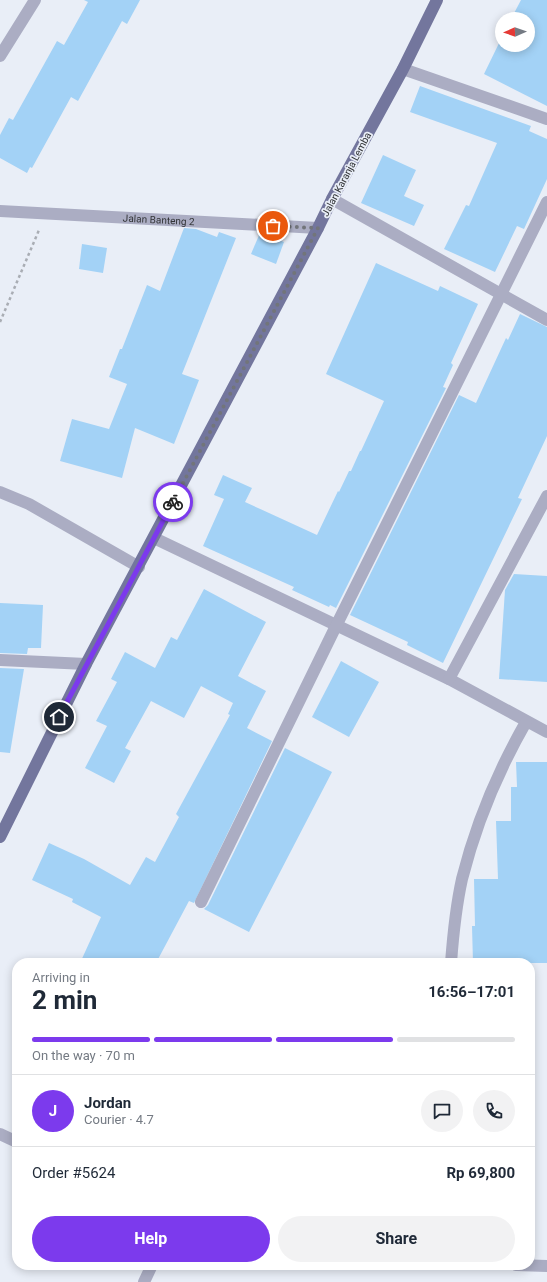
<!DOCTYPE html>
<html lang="en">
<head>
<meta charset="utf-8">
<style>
	:root { --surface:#fff; --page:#f2f2f3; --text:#1f2937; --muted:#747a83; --line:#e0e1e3; --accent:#7c3aed }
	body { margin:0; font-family:Roboto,sans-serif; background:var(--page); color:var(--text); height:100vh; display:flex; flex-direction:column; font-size:15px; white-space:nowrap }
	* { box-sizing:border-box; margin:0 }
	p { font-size:13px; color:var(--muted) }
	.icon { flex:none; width:22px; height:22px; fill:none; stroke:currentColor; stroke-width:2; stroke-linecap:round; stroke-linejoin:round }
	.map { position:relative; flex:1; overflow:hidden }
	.details { position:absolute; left:12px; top:958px; width:523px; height:312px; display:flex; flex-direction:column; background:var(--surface); border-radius:16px; box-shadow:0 2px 10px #0003 }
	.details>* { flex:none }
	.needle { width:26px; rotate:268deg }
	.buttons { position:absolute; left:495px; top:12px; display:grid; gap:8px }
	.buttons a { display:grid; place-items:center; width:40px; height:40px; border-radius:50%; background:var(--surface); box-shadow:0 2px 10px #0003; font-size:20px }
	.pin { position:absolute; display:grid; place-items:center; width:34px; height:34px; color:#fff; margin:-17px; border:2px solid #fff; border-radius:50%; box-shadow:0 1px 4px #0007 }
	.courier { position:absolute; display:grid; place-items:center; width:40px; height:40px; margin:-20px; border:3px solid #7c3aed; border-radius:50%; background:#fff; color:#222; box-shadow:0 1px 5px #0007 }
	.head em { font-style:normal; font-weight:700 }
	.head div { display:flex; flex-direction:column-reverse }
	.head { display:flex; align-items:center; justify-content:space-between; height:68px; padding:0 20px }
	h1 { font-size:26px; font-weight:700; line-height:30px }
	.bar { display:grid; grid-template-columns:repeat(4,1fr); gap:6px 4px; align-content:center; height:48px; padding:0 20px }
	.bar i { height:5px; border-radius:3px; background:var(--line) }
	.bar .active { background:var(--accent) }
	.bar p { grid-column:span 4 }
	.line { display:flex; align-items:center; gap:10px; padding:0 20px; border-top:1px solid var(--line) }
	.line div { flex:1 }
	.round { display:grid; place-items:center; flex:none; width:42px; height:42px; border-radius:21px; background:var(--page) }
	.cta { display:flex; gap:8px; margin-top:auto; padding:8px 20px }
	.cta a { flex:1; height:46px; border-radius:24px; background:var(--accent); color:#fff; font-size:16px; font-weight:700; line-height:46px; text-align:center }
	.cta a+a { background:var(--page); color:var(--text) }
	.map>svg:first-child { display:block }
	.building { fill:#a3d2f6 }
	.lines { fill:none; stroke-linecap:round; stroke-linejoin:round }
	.path { stroke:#a9adb4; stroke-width:2.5; stroke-dasharray:3 3; stroke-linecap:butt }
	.minor { stroke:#abadc3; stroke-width:12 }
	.major { stroke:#73769d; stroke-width:12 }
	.done { stroke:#72757a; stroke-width:4; stroke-dasharray:0 7.2 }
	.route { stroke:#7c3aed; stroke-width:5 }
	.labels { text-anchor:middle; stroke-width:3.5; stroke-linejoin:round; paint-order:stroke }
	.street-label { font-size:10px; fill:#323437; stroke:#e9eef7 }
</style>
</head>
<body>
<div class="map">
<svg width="547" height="1282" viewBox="0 0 547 1282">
	<rect width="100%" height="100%" fill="#e9eef7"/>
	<g class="building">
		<polygon points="84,0 140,0 127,24 122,21 78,101 71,97 32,168 30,167 27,173 0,158 0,135 9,118 13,120 57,41 64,45 88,2"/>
		<polygon points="521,0 547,0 547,106 484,74 502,37 502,45 528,45 528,19 511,19"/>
		<polygon points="420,86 531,126 529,131 547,139 547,179 524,229 517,226 495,272 444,249 466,205 469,206 497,143 410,112"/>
		<polygon points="383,155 416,170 404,196 424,205 414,226 361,203"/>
		<polygon points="184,228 196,229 217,237 219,232 236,238 182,374 199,380 174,444 135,428 122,478 60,461 72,419 109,429 127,384 109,377 120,349 122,349 147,285 160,291"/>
		<polygon points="260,233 284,242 276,264 251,254"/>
		<polygon points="82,244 107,248 103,273 79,269"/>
		<polygon points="376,263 438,291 440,286 478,304 451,363 453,365 443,387 446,388 336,608 330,605 329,607 292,590 294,587 203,546 224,499 214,495 223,475 252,488 245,502 317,535 338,491 339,492 349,471 351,471 360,451 361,451 384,401 326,374"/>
		<polygon points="520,314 547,327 547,436 518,498 522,499 443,663 407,645 408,642 350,615 459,395 476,403 506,338 508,340"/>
		<polygon points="514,574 547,576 547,682 499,679 505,590"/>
		<polygon points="204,589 266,622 238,676 266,691 247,728 272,741 194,903 189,901 156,963 80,963 101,917 72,902 73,899 32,880 49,843 84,859 130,885 146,857 155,862 179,817 176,814 230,715 228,714 233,703 201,686 184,718 151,701 125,748 131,751 114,783 85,768 107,726 96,721 117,682 111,679 125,652 155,668 171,637 177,640"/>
		<polygon points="0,603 43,605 41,648 28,648 27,654 0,653"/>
		<polygon points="341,661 379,682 349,737 312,717"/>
		<polygon points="0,668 24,669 10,753 0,752"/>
		<polygon points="285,748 332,772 249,932 204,909 208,905"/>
		<polygon points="516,762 547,762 547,963 473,963 472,926 475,926 474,879 498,879 496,821 511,821 511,787 517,787"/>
	</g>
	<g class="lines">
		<polyline class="path" points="0,322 39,230"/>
		<g class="minor">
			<polyline points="0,56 35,0"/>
			<polyline points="403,69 547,119"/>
			<polyline points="332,199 547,320"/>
			<path id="s1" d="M 0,211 L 318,228"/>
			<polyline points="0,492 29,504 139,567"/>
			<polyline points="154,538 449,679 547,732"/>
			<polyline points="0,660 86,664"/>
			<polyline points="449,679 547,496"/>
			<polyline points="201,902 336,626 547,202"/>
			<path d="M 451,963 C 453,936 456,906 462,879 C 476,823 498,771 526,722"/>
			<polyline points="0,1134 17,1142"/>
			<polyline points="516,1265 547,1266"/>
			<polyline points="144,1282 152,1265"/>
		</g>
		<polyline class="major" points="0,837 86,664 318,228 332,199 403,69 437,0"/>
	</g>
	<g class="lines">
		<polyline class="done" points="173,502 318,228 273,226"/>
		<polyline class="route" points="59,717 173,502"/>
	</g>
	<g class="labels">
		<g class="street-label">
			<text transform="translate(346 174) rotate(-62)" y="4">Jalan Karanja Lemba</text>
			<text dy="4" stroke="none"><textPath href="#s1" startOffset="159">Jalan Banteng 2</textPath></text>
		</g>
	</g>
</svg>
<div class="buttons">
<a><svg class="needle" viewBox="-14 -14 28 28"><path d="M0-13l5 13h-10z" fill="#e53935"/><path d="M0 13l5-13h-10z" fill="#747a83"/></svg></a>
</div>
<div class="pin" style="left:273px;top:226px;background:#ea580c"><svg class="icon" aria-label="bag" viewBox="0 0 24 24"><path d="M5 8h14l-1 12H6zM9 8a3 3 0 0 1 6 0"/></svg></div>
<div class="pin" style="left:59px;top:717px;background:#1f2937"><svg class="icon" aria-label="home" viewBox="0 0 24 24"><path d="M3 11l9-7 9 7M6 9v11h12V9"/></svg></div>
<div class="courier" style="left:173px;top:502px"><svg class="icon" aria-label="bike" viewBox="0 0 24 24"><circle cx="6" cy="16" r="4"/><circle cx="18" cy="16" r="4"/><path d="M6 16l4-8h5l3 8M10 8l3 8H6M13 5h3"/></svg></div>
<section class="details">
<div class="head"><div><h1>2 min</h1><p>Arriving in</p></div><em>16:56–17:01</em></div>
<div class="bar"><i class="active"></i><i class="active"></i><i class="active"></i><i></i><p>On the way · 70 m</p></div>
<div class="line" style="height:72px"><b class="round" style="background:var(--accent);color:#fff">J</b><div><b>Jordan</b><p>Courier · 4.7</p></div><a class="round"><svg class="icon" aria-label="chat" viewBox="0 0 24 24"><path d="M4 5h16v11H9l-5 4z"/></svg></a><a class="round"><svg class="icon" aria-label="phone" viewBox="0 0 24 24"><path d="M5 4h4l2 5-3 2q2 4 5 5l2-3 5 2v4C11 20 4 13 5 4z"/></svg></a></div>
<div class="line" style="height:52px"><div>Order #5624</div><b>Rp 69,800</b></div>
<div class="cta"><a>Help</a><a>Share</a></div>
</section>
</div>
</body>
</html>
